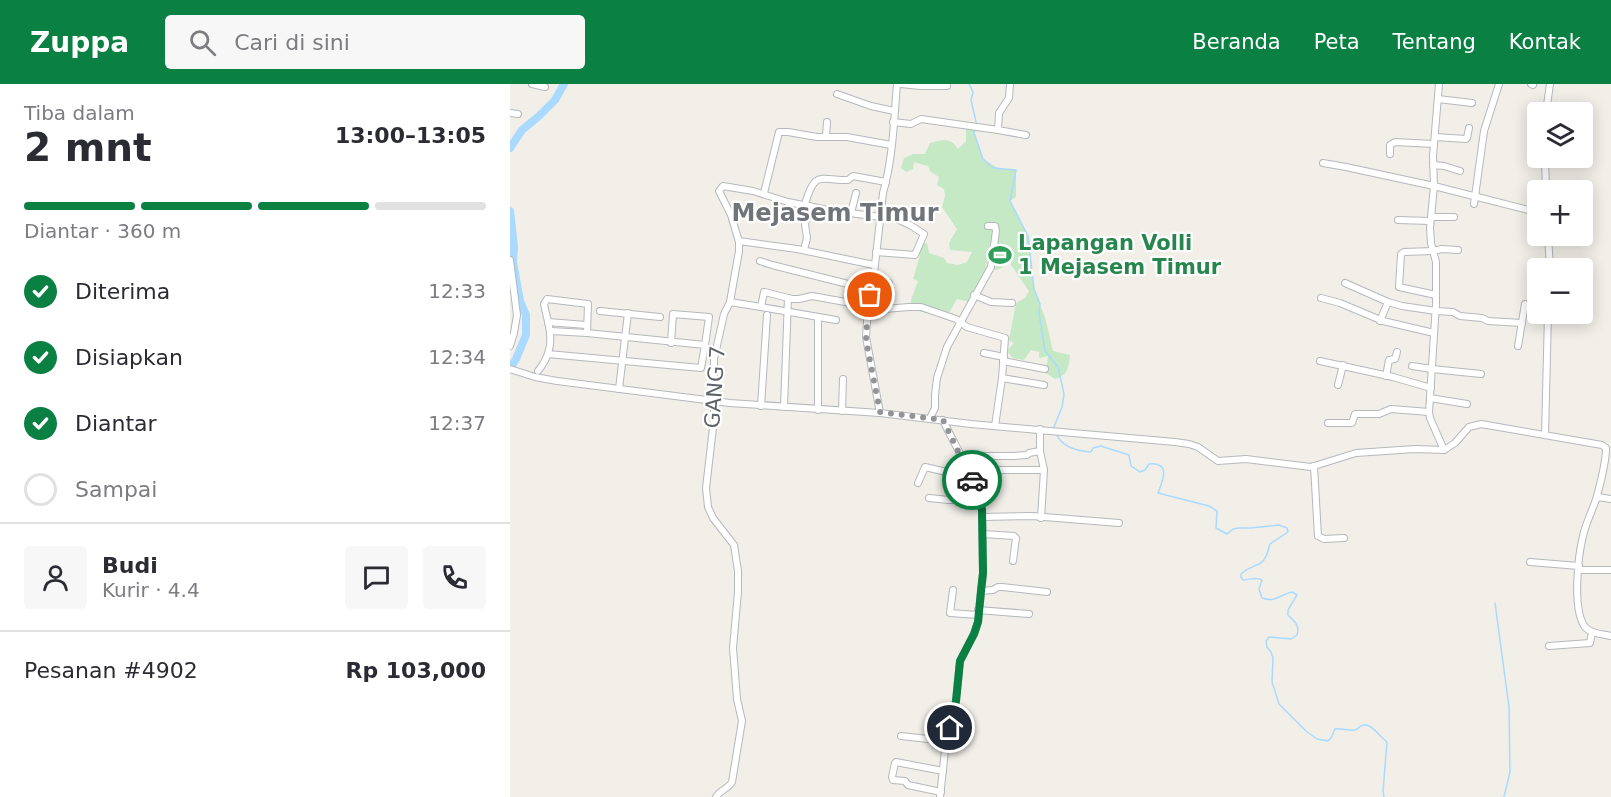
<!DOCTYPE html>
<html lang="id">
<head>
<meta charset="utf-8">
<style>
	:root { --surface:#fff; --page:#f7f7f7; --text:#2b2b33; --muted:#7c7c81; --line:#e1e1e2; --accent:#0b8043 }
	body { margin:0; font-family:"DejaVu Sans",sans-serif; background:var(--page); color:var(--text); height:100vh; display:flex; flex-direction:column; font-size:22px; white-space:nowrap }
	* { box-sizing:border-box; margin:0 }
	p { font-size:20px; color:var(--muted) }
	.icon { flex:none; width:33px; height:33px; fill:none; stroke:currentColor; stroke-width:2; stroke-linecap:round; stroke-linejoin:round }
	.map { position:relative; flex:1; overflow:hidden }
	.drawer { display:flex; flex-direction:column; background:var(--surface); width:510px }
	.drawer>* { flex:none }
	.tools { position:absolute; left:1017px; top:18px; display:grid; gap:12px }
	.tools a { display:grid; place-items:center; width:66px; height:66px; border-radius:6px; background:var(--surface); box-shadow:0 3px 15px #0003; font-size:30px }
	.pin { position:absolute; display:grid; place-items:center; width:51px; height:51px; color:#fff; margin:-26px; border:3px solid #fff; border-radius:50%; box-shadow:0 2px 6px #0007 }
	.courier { position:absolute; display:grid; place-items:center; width:60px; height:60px; margin:-30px; border:4px solid #0b8043; border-radius:50%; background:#fff; color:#222; box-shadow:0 2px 8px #0007 }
	.head em { font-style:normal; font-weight:700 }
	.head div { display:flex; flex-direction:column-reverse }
	.head { display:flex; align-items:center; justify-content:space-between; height:102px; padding:0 24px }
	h1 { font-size:39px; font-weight:700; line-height:45px }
	.bar { display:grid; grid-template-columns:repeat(4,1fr); gap:9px 6px; align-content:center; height:72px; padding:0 24px }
	.bar i { height:8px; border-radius:4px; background:var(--line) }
	.bar .active { background:var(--accent) }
	.bar p { grid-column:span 4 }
	.line { display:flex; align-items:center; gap:15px; padding:0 24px; border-top:2px solid var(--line) }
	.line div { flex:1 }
	.round { display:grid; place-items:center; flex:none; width:63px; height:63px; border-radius:6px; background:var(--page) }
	ol { padding:0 24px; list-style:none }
	li { display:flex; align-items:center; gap:18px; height:66px }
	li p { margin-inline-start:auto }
	li .icon { padding:6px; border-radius:50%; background:var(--accent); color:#fff; stroke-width:4 }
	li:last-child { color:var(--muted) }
	li i { width:33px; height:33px; border:3px solid var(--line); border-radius:50% }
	header { display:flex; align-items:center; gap:36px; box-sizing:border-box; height:84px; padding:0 30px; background:var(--accent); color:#fff }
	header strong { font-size:28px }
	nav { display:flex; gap:33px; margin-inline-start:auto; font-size:21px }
	.search { width:420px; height:54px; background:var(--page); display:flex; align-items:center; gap:15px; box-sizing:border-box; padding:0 21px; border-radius:6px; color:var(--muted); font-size:22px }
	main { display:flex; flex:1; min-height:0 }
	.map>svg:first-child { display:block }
	.green { fill:#c5e8c5 }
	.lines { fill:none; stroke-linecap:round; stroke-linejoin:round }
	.stream { stroke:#aadaff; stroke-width:1.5 }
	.river { stroke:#aadaff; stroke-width:8 }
	.minor-casing { stroke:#b5b8bc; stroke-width:8 }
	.minor { stroke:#fff; stroke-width:6 }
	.done { stroke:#929495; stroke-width:6; stroke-dasharray:0 10.8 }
	.route { stroke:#0b8043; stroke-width:8 }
	.labels { text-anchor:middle; stroke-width:4.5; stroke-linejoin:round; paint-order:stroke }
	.leisure-label { font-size:21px; font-weight:bold; fill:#27864d; stroke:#fff; text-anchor:start }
	.street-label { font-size:21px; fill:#5f6368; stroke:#fff }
	.quarter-label { font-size:24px; font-weight:bold; fill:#70757a; stroke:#fff }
</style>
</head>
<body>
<header>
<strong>Zuppa</strong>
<div class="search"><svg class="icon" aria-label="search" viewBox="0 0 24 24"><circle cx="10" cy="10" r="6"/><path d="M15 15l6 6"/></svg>Cari di sini</div>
<nav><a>Beranda</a><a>Peta</a><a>Tentang</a><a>Kontak</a></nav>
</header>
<main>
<section class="drawer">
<div class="head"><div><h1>2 mnt</h1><p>Tiba dalam</p></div><em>13:00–13:05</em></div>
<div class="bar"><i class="active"></i><i class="active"></i><i class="active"></i><i></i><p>Diantar · 360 m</p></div>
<ol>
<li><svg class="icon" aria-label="check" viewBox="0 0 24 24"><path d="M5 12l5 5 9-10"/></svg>Diterima<p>12:33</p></li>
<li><svg class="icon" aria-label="check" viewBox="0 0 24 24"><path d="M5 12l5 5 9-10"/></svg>Disiapkan<p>12:34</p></li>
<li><svg class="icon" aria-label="check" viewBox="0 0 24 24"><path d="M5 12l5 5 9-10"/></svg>Diantar<p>12:37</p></li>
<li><i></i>Sampai</li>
</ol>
<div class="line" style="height:108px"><a class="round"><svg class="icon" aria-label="person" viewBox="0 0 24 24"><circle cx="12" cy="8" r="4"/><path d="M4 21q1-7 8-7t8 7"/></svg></a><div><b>Budi</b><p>Kurir · 4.4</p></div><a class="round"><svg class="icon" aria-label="chat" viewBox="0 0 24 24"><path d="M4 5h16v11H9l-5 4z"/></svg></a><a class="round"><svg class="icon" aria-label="phone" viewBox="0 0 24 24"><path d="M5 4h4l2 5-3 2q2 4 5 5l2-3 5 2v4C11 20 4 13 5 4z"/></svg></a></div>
<div class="line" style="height:78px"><div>Pesanan #4902</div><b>Rp 103,000</b></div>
</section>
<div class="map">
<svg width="1101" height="713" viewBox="0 0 1101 713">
	<rect width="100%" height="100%" fill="#f1efe8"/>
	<path class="green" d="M 456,42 L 463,43 L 473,75 L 488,84 L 506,86 L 506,113 L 500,117 L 518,152 L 525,209 L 535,233 L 543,267 L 560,271 C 559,282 558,292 545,295 L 536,289 L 538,272 L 529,274 L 529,268 L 521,266 L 514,276 L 503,274 L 497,267 L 504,259 L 499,256 L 506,219 L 515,214 L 519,207 L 501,181 L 502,163 C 498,173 498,183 486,186 L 478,181 L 484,157 L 480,159 L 475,188 L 459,218 L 447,215 L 436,234 L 400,225 L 401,216 L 408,197 L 403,195 L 410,171 L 410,161 L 417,159 L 419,169 L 434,174 L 437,179 L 448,181 L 457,178 L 462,168 L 440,166 L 439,159 L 447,145 L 432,123 L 435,112 L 434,105 L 427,101 L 429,93 L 420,87 L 418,82 L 404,78 L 403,85 L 396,88 L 391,84 L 394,74 L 403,70 L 415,70 L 420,59 C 433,56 440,53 448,65 L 456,57 Z"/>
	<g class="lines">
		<g class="stream">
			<polyline points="459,0 463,8 461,16 466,38"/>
			<polyline points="465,46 464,49 473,75 483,84 506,86 500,117 518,152 524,205 530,220 529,229 535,267 548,283 554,310 552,323 544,343 544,345"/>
			<path d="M 546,349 C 551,363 568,367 581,368 L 583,364 L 591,362 L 619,371 L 621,382 L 630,388 L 635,386 L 639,380 C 661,378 653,396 648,409 L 699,422 L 707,427 L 706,444 L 717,450 L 723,445 L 729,444 L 741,444 L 769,441 L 777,444 L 778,448 L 760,460 C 753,488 748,475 731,490 L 731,493 L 733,496 C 739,496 747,492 752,496 L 749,505 L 752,514 C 767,519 770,510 782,508 L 787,511 L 778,526 L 778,531 C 784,537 790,541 787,551 L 781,555 L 759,553 L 756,557 L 757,563 L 761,568 L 763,574 L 762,598 L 769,620 L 796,647 L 807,655 L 818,657 L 821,654 L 825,645 C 831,644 839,647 845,646 C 851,644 847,642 854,641 C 861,639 871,654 877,658 L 873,707 L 874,713"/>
			<polyline points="985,519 999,623 1000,688 994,713"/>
		</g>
		<g class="river">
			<polyline points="0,64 12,46 29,32 45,16 54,0"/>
			<polyline points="0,127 4,163 3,178 10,217 16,231 16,251 6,275 0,284"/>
		</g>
		<g class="minor-casing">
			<g id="minor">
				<polyline points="22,0 35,3"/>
				<polyline points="391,0 410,2 437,2"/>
				<polyline points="929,0 923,72 924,102 920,144 921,159 926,178 926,220 919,328 920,334 934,366"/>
				<polyline points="1021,0 1023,1"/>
				<polyline points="327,10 361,22 384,27"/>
				<polyline points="928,15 962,19"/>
				<polyline points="1036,28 1040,0"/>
				<polyline points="0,29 8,30"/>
				<polyline points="383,38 401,40 411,35 488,46 489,29 499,14 500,0"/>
				<polyline points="488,46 516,51"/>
				<polyline points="316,52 317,38"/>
				<polyline points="925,53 956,55 957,54 959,44"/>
				<polyline points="880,70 880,61 885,58 924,60"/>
				<polyline points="1035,74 1036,106"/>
				<polyline points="813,79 836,83 924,102 1022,127"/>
				<polyline points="923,81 934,82 950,87"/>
				<polyline points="254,109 269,48 278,48 307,53 337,53 381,61"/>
				<path d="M 295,120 C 305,86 309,96 338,96 L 343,92 L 376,98"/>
				<polyline points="964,120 974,47 989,0"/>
				<polyline points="341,129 346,109"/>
				<polyline points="921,133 944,133"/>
				<polyline points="888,136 920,137"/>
				<polyline points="1038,152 1040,184"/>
				<polyline points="229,158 221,131 209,107 213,102 243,107 278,118 323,127 387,135 400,141 414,150 405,171 366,168"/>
				<polyline points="294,166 297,154 295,140 300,122"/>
				<polyline points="0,176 7,231 4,249 0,262"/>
				<polyline points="250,177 262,181 338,200 379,199"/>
				<polyline points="835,199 878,218 892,222 926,227 943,228 950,232 972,234 978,237 1012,239"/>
				<polyline points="464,211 481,218 502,219"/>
				<polyline points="926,211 889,203 891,170 894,168 923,167 932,165 948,166"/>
				<polyline points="811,214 830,219 873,237 924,249"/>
				<polyline points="220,218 251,223 254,208 255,208 282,215 289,215 302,212 374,225 399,223 411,223 446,235 457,243 495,254 492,294 485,342"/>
				<polyline points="251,223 326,236"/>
				<polyline points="90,227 150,233"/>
				<polyline points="308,234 308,326"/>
				<polyline points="870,237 878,218"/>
				<polyline points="38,238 76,241"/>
				<polyline points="41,247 77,249"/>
				<polyline points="161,259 163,230 199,233 195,261"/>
				<polyline points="1008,262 1015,220"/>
				<polyline points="474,269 494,273"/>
				<polyline points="493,277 535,285"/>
				<polyline points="810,277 883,293 921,304"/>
				<polyline points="902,282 922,285 971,290"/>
				<path d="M 0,285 L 25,293 L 47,297 L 220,319 L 370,329 L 461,340 L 665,358 L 679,360 L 688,363 L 708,377 L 736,375 L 801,383 L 846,369 L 905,365 L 934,366 L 945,359 L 959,343 L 971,340 L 1092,361 L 1096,364 L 1096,367 C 1095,383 1091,397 1087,412 C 1083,426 1076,438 1073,452 C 1068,472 1062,526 1075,543 C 1081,550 1093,550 1101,552"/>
				<path d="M 28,287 C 32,282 36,276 38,269 C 44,253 37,236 34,220 L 37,215 L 78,220 L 77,249 L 195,261 L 191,284 L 38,270"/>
				<polyline points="876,292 879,276 885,275 887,268"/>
				<polyline points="492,294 534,301"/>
				<polyline points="828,301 833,281"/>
				<polyline points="109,305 118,229"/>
				<polyline points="920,314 957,320"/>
				<polyline points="251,322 257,231"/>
				<polyline points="274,323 278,214"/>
				<polyline points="332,327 333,295"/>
				<path d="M 370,329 L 356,253 L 358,223 L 363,199 L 373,109 C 383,74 384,36 387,0"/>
				<polyline points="420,334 425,324 425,311 427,294 437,263 481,183 486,147 485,142 478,142"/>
				<polyline points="818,339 842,339 845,330 869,330 881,325 919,328"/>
				<polyline points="530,345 530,367 534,386 531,434"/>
				<polyline points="1035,351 1038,230"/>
				<polyline points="451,372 504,372 517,371 519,369 530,367"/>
				<polyline points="804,382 808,452 814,455 834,454"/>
				<polyline points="458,386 534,386"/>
				<polyline points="408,399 415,383 441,389 444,392 442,416"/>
				<polyline points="1087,413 1101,415"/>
				<polyline points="419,414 439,416 468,408"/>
				<polyline points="472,433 522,432 609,439"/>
				<polyline points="473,450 504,452 506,454 503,477"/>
				<polyline points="1020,478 1069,482"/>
				<polyline points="1069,486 1101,486"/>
				<polyline points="443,506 440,529 468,531"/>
				<polyline points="471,507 483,506 488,503 492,503 537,508"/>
				<polyline points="468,526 519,530"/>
				<polyline points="1039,562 1080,559 1082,548"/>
				<polyline points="391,652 436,657"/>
				<polyline points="431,708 398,701 395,697 383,696 382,693 385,679 386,678 433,687"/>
				<path d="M 206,713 C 210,706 218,705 222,698 L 232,637 L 227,615 L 223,564 L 228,508 L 228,487 L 224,461 L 203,434 L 198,423 L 196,404 L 204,335 L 204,275 L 214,230 L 220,218 L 229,167 L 229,157 L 287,165 L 364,181"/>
				<path d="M 430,713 L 436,657 L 446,617 L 450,577 L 464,550 L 468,538 L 473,489 L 472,426 C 467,394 446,365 433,336"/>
			</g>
		</g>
		<use href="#minor" class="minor"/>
	</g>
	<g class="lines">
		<polyline class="done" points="360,211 358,223 356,256 370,328 433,336 462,396"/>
		<polyline class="route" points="440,644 446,617 450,577 464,550 468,538 471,507 473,489 472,426 469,413 462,396"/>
	</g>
	<defs>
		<g id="stadium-bare" transform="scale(1.8)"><path d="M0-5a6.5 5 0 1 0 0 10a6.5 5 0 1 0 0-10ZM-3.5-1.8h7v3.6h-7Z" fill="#2e9e5b" stroke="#fff" stroke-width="2.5" paint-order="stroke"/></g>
	</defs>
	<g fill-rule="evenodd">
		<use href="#stadium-bare" x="490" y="171"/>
	</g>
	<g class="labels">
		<g class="leisure-label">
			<text x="508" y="166">Lapangan Volli<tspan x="508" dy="24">1 Mejasem Timur</tspan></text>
		</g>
		<g class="street-label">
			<text transform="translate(205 303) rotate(-86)" y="7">GANG 7</text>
		</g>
		<g class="quarter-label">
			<text x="325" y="137">Mejasem Timur</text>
		</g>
	</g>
</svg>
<div class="tools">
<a><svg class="icon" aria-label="layers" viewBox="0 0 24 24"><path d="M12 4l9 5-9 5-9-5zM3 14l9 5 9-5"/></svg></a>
<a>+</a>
<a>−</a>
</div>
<div class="pin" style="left:360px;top:211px;background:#ea580c"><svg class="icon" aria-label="bag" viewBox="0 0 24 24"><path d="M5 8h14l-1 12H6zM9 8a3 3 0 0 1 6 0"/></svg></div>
<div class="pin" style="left:440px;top:644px;background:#1f2937"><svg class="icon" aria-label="home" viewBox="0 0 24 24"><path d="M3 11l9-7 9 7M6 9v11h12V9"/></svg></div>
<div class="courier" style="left:462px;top:396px"><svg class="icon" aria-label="car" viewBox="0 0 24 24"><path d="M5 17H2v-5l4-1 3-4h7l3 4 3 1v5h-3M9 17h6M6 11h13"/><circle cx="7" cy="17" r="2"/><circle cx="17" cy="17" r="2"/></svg></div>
</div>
</main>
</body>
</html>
